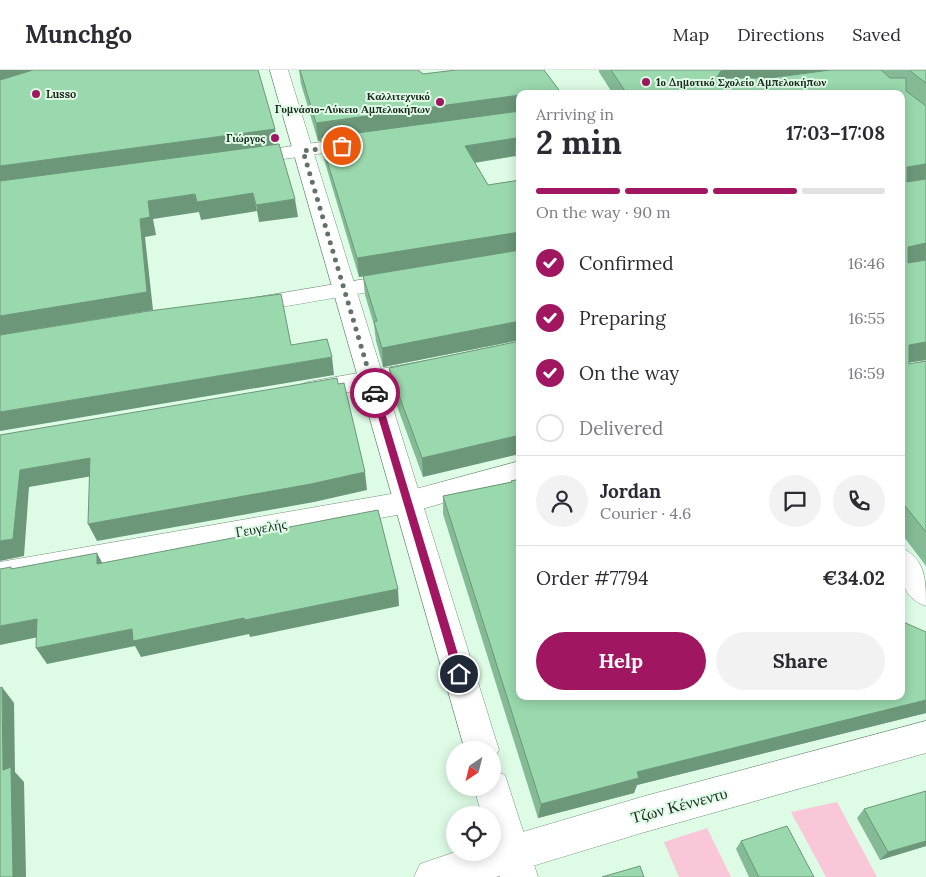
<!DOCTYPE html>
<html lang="en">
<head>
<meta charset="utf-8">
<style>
	:root { --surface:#fff; --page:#f2f2f3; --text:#2b2b33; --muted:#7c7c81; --line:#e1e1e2; --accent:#a11660 }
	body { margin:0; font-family:Lora,serif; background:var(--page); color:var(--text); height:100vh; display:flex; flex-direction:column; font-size:19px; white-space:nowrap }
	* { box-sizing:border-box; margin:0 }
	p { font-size:16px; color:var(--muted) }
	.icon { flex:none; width:28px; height:28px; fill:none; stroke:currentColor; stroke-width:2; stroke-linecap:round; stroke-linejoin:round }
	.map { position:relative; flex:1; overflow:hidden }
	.panel { position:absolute; left:516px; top:20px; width:389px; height:610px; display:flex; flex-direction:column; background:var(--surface); border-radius:10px; box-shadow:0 2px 12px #0003 }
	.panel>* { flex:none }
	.needle { width:32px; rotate:215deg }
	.buttons { position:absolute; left:446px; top:671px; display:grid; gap:10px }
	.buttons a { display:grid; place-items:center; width:55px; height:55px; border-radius:50%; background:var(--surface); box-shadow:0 2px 12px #0003; font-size:25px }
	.pin { position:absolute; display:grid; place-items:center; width:42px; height:42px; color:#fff; margin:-21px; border:2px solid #fff; border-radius:50%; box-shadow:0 1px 5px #0007 }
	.courier { position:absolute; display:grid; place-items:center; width:50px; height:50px; margin:-25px; border:4px solid #a11660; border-radius:50%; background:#fff; color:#222; box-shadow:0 1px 6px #0007 }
	.headline em { font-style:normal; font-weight:800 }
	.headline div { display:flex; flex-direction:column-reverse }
	.headline { display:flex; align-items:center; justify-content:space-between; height:85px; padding:0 20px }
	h1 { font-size:32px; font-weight:800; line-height:38px }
	.bar { display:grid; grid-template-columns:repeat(4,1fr); gap:8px 5px; align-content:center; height:60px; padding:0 20px }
	.bar i { height:6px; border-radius:4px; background:var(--line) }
	.bar .active { background:var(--accent) }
	.bar p { grid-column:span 4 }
	.line { display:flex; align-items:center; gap:12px; padding:0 20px; border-top:1px solid var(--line) }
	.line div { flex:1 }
	.round { display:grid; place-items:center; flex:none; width:52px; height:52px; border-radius:26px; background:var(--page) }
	ol { padding:0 20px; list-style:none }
	li { display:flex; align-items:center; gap:15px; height:55px }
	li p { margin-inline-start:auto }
	li .icon { padding:5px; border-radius:50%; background:var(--accent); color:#fff; stroke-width:4 }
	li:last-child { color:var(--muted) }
	li i { width:28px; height:28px; border:2px solid var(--line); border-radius:50% }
	.primary-button { display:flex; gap:10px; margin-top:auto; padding:10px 20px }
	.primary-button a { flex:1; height:58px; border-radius:30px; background:var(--accent); color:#fff; font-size:20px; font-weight:800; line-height:58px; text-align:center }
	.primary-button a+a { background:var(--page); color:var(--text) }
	header { display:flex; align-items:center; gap:30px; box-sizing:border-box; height:70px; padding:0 25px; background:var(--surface); border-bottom:1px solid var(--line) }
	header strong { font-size:24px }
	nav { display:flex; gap:28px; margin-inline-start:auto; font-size:18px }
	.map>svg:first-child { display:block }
	.green { fill:#fac7d9 }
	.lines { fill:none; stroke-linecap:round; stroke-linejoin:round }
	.street-casing { stroke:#76927e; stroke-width:1 }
	.secondary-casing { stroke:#76927e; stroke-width:1 }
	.street { fill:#fff; fill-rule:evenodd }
	.secondary { fill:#fff; fill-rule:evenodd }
	.wall { fill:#84ba95 }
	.shaded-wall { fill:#6c9779 }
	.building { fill:#9ad8ad; stroke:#6c9779 }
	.route { fill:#a11660 }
	.done { stroke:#617266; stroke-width:5; stroke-dasharray:0 9 }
	.poi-dot { fill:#a11660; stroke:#ddfbe5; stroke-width:2 }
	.labels { text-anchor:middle; stroke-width:4; stroke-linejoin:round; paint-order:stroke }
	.far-poi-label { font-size:11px; font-weight:bold; fill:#1e2921; stroke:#ddfbe5; text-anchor:start }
	.street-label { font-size:14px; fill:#1e2921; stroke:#ddfbe5 }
	.near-street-label { font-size:16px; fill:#1e2921; stroke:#ddfbe5 }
</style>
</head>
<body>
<header>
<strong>Munchgo</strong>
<nav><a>Map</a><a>Directions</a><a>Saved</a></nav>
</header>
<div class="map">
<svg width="926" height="807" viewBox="0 0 926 807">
	<rect width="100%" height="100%" fill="#ddfbe5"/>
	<g class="green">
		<polygon points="837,732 877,807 826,807 791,742"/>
		<polygon points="707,758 731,807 679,807 664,772"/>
	</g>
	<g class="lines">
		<g class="street-casing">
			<g id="street">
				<polygon points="357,67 364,69 366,73 364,77 244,95 237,93 234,89 237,85 244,83"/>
				<polygon points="401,203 409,205 412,210 409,215 246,243 238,241 234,236 238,231 246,229"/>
				<polygon points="425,291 434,293 437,299 434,305 308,330 299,327 295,321 299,315 308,312"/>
				<polygon points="520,391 520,411 408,443 0,516 0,492 408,421"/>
				<path d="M 901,478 C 926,488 926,511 926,536 C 898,526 901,503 901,478 Z"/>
				<polygon points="926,651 926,683 645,762 496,807 414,807 420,794 455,782 492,782 492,771 645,726"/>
			</g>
		</g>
		<g class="secondary-casing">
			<g id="secondary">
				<polygon points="270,0 288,0 499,680 492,692 492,680 465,680"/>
				<polygon points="492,700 505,705 538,807 500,807 492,781 492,745 482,745 474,718 492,718"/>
			</g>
		</g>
		<use href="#street" class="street"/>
		<use href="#secondary" class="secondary"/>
	</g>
	<g class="wall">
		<polygon points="299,0 418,0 423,4 520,24 520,94 515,86 475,93 488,115 520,110 520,270 383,297 376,271 374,255 365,225 363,206 359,207 323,86 321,70 318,71 301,14"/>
		<polygon points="599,0 926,0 926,290 909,292 909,294 926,291 926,496 901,463 901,24 613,24 599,2"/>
		<polygon points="520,271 423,407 390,317 389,298"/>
		<polygon points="520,409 520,626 926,562 926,643 637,715 634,723 538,748 443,444 443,426 511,412 511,411"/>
		<polygon points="864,739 926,776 880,790 857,748"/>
		<polygon points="741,771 814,807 749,807 736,779"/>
	</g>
	<g class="shaded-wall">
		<polygon points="0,0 46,0 0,14"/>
		<polygon points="726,0 845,0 718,18 717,7 721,1"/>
		<polygon points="520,25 520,43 320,68 321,70 318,71 316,53"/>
		<polygon points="275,59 278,76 0,114 0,96"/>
		<polygon points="516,68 515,86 465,94 465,76"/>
		<polygon points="926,94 926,112 901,116 907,97"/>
		<polygon points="253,123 257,141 201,150 199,142 153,149 156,165 145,167 153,240 0,265 0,246 140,149 148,131 195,124"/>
		<polygon points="295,129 298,147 259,152 256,135"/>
		<polygon points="520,162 520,181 359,207 357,188"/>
		<polygon points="926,173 926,191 901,195 908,177"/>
		<polygon points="520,251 520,270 383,297 382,278"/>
		<polygon points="926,272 926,290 901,294 909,275"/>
		<polygon points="332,287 334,305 0,361 0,342"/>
		<polygon points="520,365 520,384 423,407 422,388"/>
		<polygon points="90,388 98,405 29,417 24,486 0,491 0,471 20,400"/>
		<polygon points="365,402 367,420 314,432 97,471 88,454"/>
		<polygon points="97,483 106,500 97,494"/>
		<polygon points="398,519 399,536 250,567 249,564 141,587 135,576 47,594 36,578 132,559 244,548"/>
		<polygon points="37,549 48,565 0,575 0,556"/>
		<polygon points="2,617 14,633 15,702 24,712 26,807 13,807 3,700"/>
		<polygon points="926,630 926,643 637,715 634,723 538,748 541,734 637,702"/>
		<polygon points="926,771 926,776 880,790 888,782"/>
	</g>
	<g class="building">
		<polygon points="33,0 258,0 275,59 0,96 0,10"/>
		<polygon points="300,0 418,0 423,4 456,0 544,0 562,24 520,24 520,25 316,53"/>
		<polygon points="611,0 726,0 721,1 717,7 719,8 770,8 830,0 881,0 890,8 906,8 906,21 926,36 926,94 907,97 907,112 926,109 926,173 908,177 908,193 926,190 926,272 909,275 909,294 926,291 926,462 901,431 901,24 627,24"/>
		<polygon points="909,0 926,0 926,13"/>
		<polygon points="520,41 520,75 516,68 465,76 488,115 520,110 520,162 357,188 320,68"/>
		<polygon points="279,74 295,129 256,135 253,123 197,132 195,124 148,131 150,147 140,149 147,222 0,246 0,111"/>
		<polygon points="520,180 520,251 382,278 374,252 377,251 363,206"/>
		<polygon points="281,224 291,275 327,269 332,287 0,342 0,265 149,241"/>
		<polygon points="520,271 520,365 422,388 389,298"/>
		<polygon points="337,308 338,314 344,313 365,402 311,414 88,454 90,388 20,400 13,469 0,471 0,365"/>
		<polygon points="520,409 520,626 901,626 901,551 926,562 926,630 637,702 639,708 541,734 443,426 512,412 511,411"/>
		<polygon points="378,440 398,519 245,550 244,548 133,571 132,559 36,578 37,549 0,556 0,499 11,497 11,499 97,483 97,494"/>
		<polygon points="2,617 3,700 11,697 13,807 0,807 0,618"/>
		<polygon points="926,721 926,771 888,782 864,739"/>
		<polygon points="787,756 814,807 759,807 741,771"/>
		<polygon points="640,796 644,807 602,807"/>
	</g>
	<polygon class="route" points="375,320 379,323 464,604 459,608 454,604 371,323"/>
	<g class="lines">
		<polyline class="done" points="342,76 303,81 375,323"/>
	</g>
	<g class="poi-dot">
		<circle cx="646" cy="12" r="5"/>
		<circle cx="36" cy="24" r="5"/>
		<circle cx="440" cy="32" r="5"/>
		<circle cx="275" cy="68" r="5"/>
	</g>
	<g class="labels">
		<g class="far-poi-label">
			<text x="656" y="16">1ο Δημοτικό Σχολείο Αμπελοκήπων</text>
			<text x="46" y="28">Lusso</text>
			<text x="430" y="30" text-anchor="end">Καλλιτεχνικό<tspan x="430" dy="13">Γυμνάσιο-Λύκειο Αμπελοκήπων</tspan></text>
			<text x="265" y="72" text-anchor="end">Γιώργος</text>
		</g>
		<g class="street-label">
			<text transform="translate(261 458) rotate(-10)" y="5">Γευγελής</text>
		</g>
		<g class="near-street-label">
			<text transform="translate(679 735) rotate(-15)" y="6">Τζων Κέννεντυ</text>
		</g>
	</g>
</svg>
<div class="buttons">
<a><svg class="needle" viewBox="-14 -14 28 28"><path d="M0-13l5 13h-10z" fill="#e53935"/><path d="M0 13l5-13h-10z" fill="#7c7c81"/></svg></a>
<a><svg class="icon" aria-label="locate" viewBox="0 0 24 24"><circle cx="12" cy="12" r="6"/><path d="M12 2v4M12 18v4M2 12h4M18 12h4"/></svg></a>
</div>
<div class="pin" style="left:342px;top:76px;background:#ea580c"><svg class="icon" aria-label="bag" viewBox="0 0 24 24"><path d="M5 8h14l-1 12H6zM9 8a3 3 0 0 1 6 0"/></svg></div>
<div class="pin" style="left:459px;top:604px;background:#1f2937"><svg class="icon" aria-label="home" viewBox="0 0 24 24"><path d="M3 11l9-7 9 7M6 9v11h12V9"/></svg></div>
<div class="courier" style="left:375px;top:323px"><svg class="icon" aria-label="car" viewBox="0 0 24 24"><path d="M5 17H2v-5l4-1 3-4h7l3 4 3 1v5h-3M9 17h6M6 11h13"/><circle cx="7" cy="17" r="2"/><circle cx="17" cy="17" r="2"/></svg></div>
<section class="panel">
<div class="headline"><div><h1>2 min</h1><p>Arriving in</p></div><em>17:03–17:08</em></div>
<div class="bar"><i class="active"></i><i class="active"></i><i class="active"></i><i></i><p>On the way · 90 m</p></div>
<ol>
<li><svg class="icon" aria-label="check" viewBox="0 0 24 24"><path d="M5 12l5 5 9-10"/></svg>Confirmed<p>16:46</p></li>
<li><svg class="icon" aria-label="check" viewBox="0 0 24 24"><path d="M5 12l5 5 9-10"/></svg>Preparing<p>16:55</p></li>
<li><svg class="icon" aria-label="check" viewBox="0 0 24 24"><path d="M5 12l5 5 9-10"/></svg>On the way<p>16:59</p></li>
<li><i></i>Delivered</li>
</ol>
<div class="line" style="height:90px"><a class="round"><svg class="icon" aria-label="person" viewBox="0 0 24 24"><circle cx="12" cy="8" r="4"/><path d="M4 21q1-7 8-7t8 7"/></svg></a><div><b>Jordan</b><p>Courier · 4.6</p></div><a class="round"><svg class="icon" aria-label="chat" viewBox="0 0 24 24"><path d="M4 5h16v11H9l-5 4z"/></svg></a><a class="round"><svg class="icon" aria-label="phone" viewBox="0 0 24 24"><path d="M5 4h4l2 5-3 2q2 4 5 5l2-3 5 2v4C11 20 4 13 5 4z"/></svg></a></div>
<div class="line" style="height:65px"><div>Order #7794</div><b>€34.02</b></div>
<div class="primary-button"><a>Help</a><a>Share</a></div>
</section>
</div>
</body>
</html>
